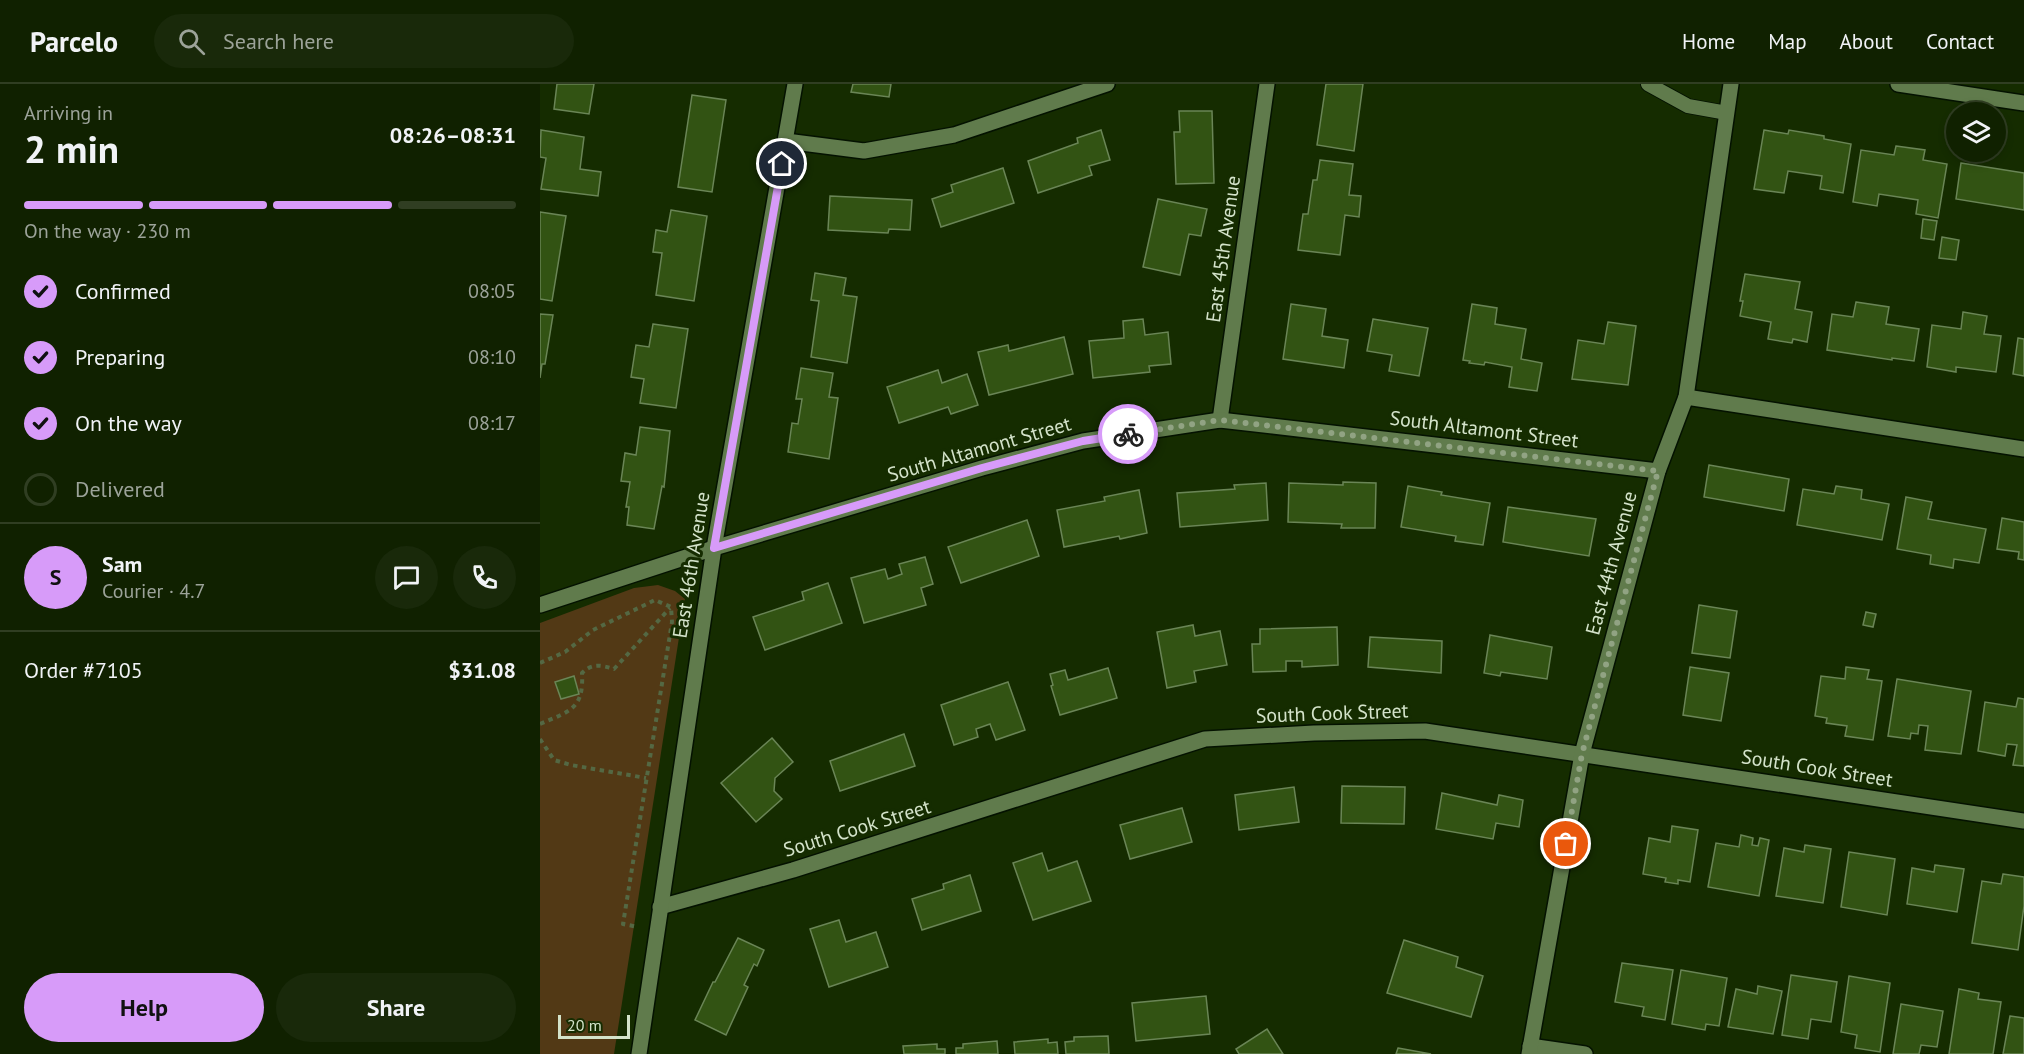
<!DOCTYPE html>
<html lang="en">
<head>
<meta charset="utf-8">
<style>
	:root { --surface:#102100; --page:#19290a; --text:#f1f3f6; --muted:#9ca399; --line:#303e22; --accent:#d79bf9 }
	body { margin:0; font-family:"PT Sans",sans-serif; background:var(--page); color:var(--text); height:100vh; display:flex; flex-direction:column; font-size:22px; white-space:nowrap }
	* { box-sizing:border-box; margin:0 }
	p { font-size:20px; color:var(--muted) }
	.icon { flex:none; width:33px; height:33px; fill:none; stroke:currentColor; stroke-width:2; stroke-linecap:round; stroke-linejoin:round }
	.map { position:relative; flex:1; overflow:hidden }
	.details { display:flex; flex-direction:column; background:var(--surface); width:540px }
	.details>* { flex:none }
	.controls { position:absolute; left:1406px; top:18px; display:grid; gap:12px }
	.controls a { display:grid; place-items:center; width:60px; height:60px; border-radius:50%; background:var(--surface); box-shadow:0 3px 9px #0003,0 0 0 2px var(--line); font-size:30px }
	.scale { position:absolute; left:18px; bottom:15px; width:72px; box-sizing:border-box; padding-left:6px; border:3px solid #d4e3ca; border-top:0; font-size:16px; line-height:21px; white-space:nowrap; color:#d4e3ca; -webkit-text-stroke:4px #152c00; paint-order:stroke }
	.pin { position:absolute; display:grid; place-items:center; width:51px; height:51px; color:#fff; margin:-26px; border:3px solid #fff; border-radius:50%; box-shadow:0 2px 6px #0007 }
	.courier { position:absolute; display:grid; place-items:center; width:60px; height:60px; margin:-30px; border:4px solid #d79bf9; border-radius:50%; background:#fff; color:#222; box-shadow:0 2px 8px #0007 }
	.summary em { font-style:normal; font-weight:800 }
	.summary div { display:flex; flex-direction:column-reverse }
	.summary { display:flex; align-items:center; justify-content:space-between; height:102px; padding:0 24px }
	h1 { font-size:39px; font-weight:800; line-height:45px }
	.bar { display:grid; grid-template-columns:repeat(4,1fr); gap:9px 6px; align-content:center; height:72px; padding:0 24px }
	.bar i { height:8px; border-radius:4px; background:var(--line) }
	.bar .selected { background:var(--accent) }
	.bar p { grid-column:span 4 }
	.line { display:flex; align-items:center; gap:15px; padding:0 24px; border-top:2px solid var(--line) }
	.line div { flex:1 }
	.round { display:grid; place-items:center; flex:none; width:63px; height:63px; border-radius:32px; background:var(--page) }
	ol { padding:0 24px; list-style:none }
	li { display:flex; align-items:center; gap:18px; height:66px }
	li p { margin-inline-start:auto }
	li .icon { padding:6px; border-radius:50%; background:var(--accent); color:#111; stroke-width:4 }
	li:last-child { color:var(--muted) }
	li i { width:33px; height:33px; border:3px solid var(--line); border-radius:50% }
	.cta { display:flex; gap:12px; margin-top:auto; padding:12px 24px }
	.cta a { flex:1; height:69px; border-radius:36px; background:var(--accent); color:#111; font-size:24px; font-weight:800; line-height:69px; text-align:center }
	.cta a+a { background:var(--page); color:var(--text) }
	header { display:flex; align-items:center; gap:36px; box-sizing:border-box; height:84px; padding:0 30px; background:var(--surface); border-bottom:2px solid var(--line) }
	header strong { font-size:28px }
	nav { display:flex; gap:33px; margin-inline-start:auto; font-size:21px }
	.search { width:420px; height:54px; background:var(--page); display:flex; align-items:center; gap:15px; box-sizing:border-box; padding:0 21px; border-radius:33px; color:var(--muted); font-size:22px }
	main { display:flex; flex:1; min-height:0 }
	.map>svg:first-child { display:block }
	.green { fill:#523915 }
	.building { fill:#325313; stroke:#6a8556; stroke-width:1.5 }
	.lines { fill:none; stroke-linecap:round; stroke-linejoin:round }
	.service-casing { stroke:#041200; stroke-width:16 }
	.minor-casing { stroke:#041200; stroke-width:18 }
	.path { stroke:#546843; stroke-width:4; stroke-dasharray:4.5 4.5; stroke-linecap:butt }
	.service { stroke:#607b4c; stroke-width:14 }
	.minor { stroke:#607b4c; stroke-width:15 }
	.done { stroke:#91a383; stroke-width:6; stroke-dasharray:0 10.8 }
	.route { stroke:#d79bf9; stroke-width:8 }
	.labels { text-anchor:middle; stroke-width:6; stroke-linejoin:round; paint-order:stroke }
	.street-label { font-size:20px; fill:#d4e3ca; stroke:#152c00 }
</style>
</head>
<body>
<header>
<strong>Parcelo</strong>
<div class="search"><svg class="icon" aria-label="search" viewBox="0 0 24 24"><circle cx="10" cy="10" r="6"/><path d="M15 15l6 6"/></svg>Search here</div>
<nav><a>Home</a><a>Map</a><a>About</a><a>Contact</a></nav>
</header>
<main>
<section class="details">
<div class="summary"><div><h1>2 min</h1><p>Arriving in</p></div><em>08:26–08:31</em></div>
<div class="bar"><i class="selected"></i><i class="selected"></i><i class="selected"></i><i></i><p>On the way · 230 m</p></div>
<ol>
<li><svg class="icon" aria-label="check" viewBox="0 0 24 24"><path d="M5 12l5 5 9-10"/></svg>Confirmed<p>08:05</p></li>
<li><svg class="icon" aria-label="check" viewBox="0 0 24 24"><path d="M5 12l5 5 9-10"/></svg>Preparing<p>08:10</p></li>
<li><svg class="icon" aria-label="check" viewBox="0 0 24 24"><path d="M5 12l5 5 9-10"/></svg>On the way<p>08:17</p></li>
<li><i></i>Delivered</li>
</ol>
<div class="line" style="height:108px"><b class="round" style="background:var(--accent);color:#111">S</b><div><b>Sam</b><p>Courier · 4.7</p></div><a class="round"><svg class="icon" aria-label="chat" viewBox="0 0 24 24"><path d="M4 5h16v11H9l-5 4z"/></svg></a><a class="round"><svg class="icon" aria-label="phone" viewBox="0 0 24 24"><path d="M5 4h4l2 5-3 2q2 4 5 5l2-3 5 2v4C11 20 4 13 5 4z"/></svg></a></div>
<div class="line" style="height:78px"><div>Order #7105</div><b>$31.08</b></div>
<div class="cta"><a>Help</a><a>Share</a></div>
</section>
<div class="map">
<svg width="1484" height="970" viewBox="0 0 1484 970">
	<rect width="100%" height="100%" fill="#152c00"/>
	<polygon class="green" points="118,501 135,507 145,515 74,970 0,970 0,539 94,504"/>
	<g class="building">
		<polygon points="17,0 54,0 49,30 14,25"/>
		<polygon points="313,0 351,0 349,13 311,8"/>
		<polygon points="786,0 823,0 814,67 777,61"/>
		<polygon points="152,11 186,16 172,108 138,103"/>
		<polygon points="639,27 672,27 674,99 636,100 634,48 640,48"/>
		<polygon points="1,46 44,53 40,85 61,88 58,112 1,105 6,74 0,73"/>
		<polygon points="561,46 570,76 549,82 552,91 498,109 488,77 538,59 537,54"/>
		<polygon points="1224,46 1248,50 1249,46 1284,52 1284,55 1311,60 1303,109 1280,105 1282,92 1248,87 1244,109 1214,105"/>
		<polygon points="1356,62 1385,66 1383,76 1407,80 1398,134 1376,130 1378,116 1339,110 1337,122 1313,118 1321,66 1354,71"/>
		<polygon points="780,76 813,80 809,111 821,112 819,133 805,131 800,171 758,166 763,130 768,130 773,96 777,96"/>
		<polygon points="1421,79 1484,89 1484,126 1416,115"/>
		<polygon points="463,84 474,119 401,143 392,115 413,108 411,101"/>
		<polygon points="290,112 372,116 370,146 349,145 348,149 288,146"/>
		<polygon points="618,115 667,125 661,152 649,150 640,191 603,183"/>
		<polygon points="131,126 167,132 154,217 116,211 122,169 113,168 116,146 127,148"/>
		<polygon points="0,128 26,132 12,217 0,215"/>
		<polygon points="1383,135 1397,137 1394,156 1381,154"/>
		<polygon points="1402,153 1419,156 1416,176 1399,174"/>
		<polygon points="275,189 306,194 303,211 317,213 307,279 271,273 279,217 271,216"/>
		<polygon points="1205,190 1260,198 1255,225 1272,228 1267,258 1253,255 1252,259 1228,255 1231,238 1200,232 1203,217 1200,217"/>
		<polygon points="1316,218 1349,223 1346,240 1379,245 1374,277 1352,274 1352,276 1287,266 1292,230 1313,233"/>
		<polygon points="751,220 786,225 782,252 808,256 804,284 743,275"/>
		<polygon points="932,220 957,224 955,240 986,245 981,275 1002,279 997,307 969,303 972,283 945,278 944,281 929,279 930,277 923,276"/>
		<polygon points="1423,228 1447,232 1444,250 1461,252 1456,288 1416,283 1416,288 1387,283 1392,241 1421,245"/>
		<polygon points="0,230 13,231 5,280 2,280 0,294"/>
		<polygon points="603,235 605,251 628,248 631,280 609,282 610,288 553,294 549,257 584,254 583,237"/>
		<polygon points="833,235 888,244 879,292 849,287 852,271 827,267"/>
		<polygon points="1068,238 1096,242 1088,301 1032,295 1038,256 1064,260"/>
		<polygon points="113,240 148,245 136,324 100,319 104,295 91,293 96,261 109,263"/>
		<polygon points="524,253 533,290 449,311 438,268 468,261 469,267"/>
		<polygon points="1478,254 1484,255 1484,292 1473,290"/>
		<polygon points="261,284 293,289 289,313 298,314 289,375 248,368 252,339 258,340 262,315 256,315"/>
		<polygon points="398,286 402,299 427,290 438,321 411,330 408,323 359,339 347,303"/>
		<polygon points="100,343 130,347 124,403 122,402 114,445 87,441 89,423 86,423 90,398 81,397 85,369 96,371"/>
		<polygon points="1169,381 1249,395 1244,427 1164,413"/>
		<polygon points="803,398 836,399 835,444 801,444 802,440 748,438 749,399 803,401"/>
		<polygon points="726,399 728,436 640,443 637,409 695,405 694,401"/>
		<polygon points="868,402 902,408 901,411 950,419 943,461 915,457 916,452 861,443"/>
		<polygon points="1296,402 1322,406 1321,415 1349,420 1342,456 1257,441 1263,405 1294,410"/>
		<polygon points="599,406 607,449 580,455 579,452 524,463 517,426 565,417 564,413"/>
		<polygon points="1366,413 1392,418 1388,435 1446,445 1439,479 1414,475 1413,484 1390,480 1391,471 1357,465"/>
		<polygon points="968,423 1056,435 1049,472 963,458"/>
		<polygon points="1462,434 1484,438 1484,476 1478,475 1479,468 1457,465"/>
		<polygon points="487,436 499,472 421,499 408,463"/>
		<polygon points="385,473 393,500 381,504 386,521 324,539 311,494 345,485 348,495 362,490 359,480"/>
		<polygon points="288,499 302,539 225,566 213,533 264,516 262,508"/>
		<polygon points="1159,521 1197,527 1190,574 1152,569"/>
		<polygon points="1326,528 1336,530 1333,543 1323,541"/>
		<polygon points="653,541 655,552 680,547 687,581 654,587 656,598 627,604 617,548"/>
		<polygon points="797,543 798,581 762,583 762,577 746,577 746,587 713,588 712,560 720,560 720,545"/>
		<polygon points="950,551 1012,563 1007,595 961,588 960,592 944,589"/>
		<polygon points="830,553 902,557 901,589 828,583"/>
		<polygon points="1150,583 1189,589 1181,637 1143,631"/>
		<polygon points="1306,583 1329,586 1327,595 1342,597 1333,656 1305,652 1307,642 1286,639 1287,634 1275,632 1281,592 1305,595"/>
		<polygon points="568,584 577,614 520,631 511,602 513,601 510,590 525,586 528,596"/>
		<polygon points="34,592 39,610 21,615 15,598"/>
		<polygon points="1357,595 1431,607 1421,670 1385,666 1388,642 1379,641 1378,650 1371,649 1370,655 1348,652"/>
		<polygon points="468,598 485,646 456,656 450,640 436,645 438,653 414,661 401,621"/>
		<polygon points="1478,614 1484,615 1484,682 1473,681 1477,661 1467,660 1465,672 1438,667 1445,618 1476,623"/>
		<polygon points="364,650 375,682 300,707 290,677"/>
		<polygon points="232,654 253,678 235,694 234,707 242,715 216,738 181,699"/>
		<polygon points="802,702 865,703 864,740 801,739"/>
		<polygon points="754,703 759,738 699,746 695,711"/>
		<polygon points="902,709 957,721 959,711 983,716 979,743 956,739 953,755 896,745"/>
		<polygon points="642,724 652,758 590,775 580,741"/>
		<polygon points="1132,742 1158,746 1150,798 1138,796 1138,800 1125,798 1126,794 1103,790 1109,754 1130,758"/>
		<polygon points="1201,751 1213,754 1212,761 1218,762 1220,754 1229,756 1219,812 1168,803 1176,759 1199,763"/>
		<polygon points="1265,761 1291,765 1283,819 1236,812 1244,764 1264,768"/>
		<polygon points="1309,768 1355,775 1347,831 1301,823"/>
		<polygon points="502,769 508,787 537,777 551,817 493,836 473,779"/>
		<polygon points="1395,781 1424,785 1417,828 1367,820 1372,784 1394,788"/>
		<polygon points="1463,790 1484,793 1484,822 1478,866 1432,859 1442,797 1461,800"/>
		<polygon points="430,791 441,827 382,846 372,815 404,805 403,800"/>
		<polygon points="299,836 306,858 336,848 348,883 289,903 270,845"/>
		<polygon points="198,854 224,866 217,882 214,880 204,901 208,903 186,951 155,936 173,898 175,898"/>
		<polygon points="864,856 918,873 916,883 943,892 931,933 847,909"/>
		<polygon points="1082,879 1133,886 1125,936 1102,932 1104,923 1075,918"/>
		<polygon points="1141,886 1187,894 1179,942 1166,940 1165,946 1132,940"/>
		<polygon points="1251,891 1297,898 1291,938 1271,935 1268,955 1242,951"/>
		<polygon points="1309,892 1350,899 1340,968 1315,964 1317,951 1301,948"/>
		<polygon points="1218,902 1242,907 1233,950 1188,943 1196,905 1217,910"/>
		<polygon points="1419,905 1439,909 1438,915 1461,918 1453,970 1409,970"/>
		<polygon points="666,912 670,950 596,957 592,919"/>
		<polygon points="1361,920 1403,927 1397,963 1381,961 1379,970 1353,970"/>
		<polygon points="1470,932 1484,934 1484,970 1463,970"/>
		<polygon points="727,945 743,970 699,970 696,965"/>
		<polygon points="568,952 569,970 526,970 525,958 534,957 534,953"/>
		<polygon points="508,955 508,959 517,958 518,970 475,970 474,958"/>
		<polygon points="457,957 458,970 416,970 416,964 423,964 423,960"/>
		<polygon points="397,960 397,965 405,965 405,970 364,970 363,962"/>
		<polygon points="858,964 891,970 856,970"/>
	</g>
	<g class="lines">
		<g class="service-casing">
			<polyline id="service" points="1108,0 1148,22 1187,29"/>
		</g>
		<g class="minor-casing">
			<g id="minor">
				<polyline points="1358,0 1484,19"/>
				<polyline points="246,57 324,67 414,51 567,0"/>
				<polyline points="1146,313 1484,365"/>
				<polyline points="680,336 727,0"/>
				<polyline points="0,521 174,464 442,384 543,357 680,336 1118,387"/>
				<polyline points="120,823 253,786 665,655 774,649 885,647 1484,737"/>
				<polyline points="990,962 1045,970"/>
				<polyline points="99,970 174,464 255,0"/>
				<polyline points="989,970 1042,670 1118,387 1146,313 1191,0"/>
			</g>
		</g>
		<g class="path">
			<polyline points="0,579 25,568 53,546 115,516 131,523 132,538 83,840 98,843"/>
			<path d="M 0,640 C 30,627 44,625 42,589 C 52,579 61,581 74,585 L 130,524"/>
			<polyline points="0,655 14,676 31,681 106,694"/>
		</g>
		<use href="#service" class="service"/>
		<use href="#minor" class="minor"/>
	</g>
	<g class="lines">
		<polyline class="done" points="588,350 680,336 1118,387 1042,670 1026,760"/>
		<polyline class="route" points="242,80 174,464 442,384 543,357 588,350"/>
	</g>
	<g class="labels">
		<g class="street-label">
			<text transform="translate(683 165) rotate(-82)" y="7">East 45th Avenue</text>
			<text transform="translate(944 345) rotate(7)" y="7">South Altamont Street</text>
			<text transform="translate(439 365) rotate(-16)" y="7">South Altamont Street</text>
			<text transform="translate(1071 479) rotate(-75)" y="7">East 44th Avenue</text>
			<text transform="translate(151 481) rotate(-81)" y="7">East 46th Avenue</text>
			<text transform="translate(792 629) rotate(-2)" y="7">South Cook Street</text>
			<text transform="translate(1277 684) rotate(9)" y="7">South Cook Street</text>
			<text transform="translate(317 744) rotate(-17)" y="7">South Cook Street</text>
		</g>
	</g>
</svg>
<div class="controls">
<a><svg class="icon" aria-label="layers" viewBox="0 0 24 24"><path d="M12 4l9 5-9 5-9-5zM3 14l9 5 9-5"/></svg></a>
</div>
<div class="scale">20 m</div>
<div class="pin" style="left:1026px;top:760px;background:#ea580c"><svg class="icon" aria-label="bag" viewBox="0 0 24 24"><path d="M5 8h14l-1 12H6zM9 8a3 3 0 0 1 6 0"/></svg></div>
<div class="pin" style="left:242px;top:80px;background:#1f2937"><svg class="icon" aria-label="home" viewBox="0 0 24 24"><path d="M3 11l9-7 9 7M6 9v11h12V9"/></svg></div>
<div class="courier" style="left:588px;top:350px"><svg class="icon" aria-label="bike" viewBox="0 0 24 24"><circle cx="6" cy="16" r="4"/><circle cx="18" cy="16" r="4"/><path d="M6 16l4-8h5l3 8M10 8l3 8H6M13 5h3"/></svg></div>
</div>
</main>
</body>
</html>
